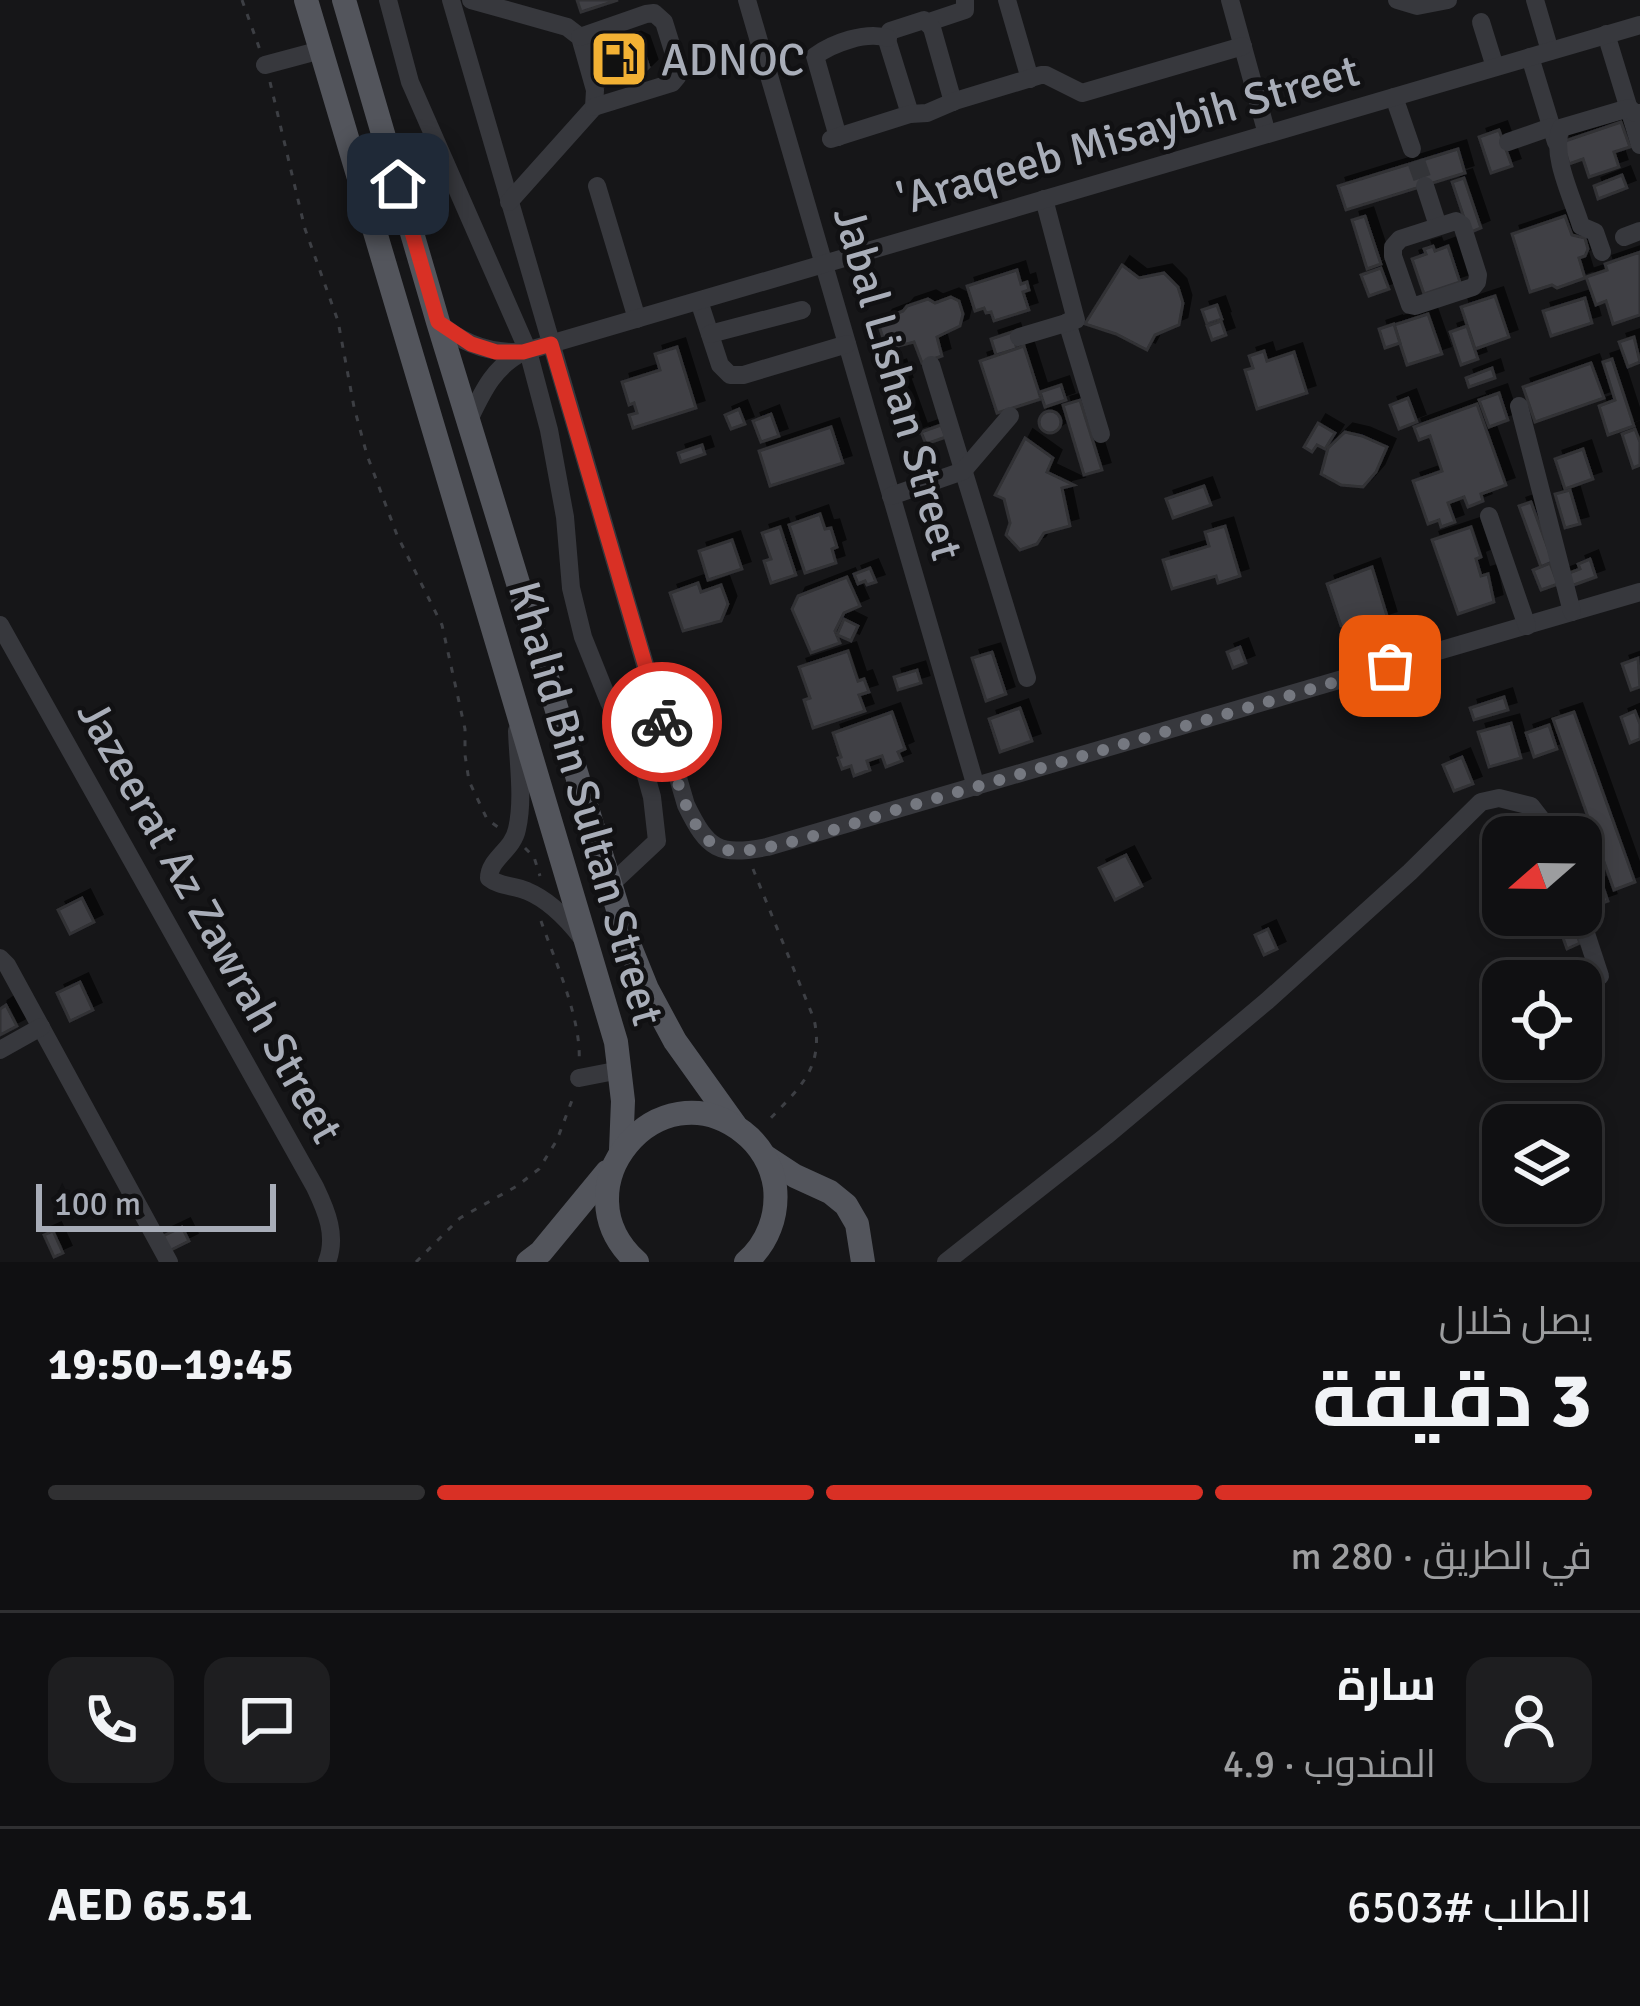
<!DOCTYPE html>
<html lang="ar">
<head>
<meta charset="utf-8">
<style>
	:root { --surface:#101012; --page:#1e1e20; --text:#f1f3f6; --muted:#9c9d9f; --line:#303032; --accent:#d93025 }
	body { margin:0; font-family:Signika,Cairo,sans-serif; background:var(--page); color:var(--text); direction:rtl; height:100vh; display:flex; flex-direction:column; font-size:45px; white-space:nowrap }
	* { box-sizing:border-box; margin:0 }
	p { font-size:39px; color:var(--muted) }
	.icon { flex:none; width:66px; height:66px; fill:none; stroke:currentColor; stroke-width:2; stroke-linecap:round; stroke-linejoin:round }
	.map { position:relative; height:1262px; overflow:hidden; direction:ltr }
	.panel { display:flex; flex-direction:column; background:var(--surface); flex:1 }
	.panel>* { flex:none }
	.needle { width:78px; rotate:250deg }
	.fabs { position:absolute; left:1482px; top:816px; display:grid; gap:24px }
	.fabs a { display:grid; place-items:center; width:120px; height:120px; border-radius:24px; background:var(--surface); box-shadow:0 6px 18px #0003,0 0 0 3px var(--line); font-size:60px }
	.scale { position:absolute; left:36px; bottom:30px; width:240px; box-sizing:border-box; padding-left:12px; border:6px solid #a8adb8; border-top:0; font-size:33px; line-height:42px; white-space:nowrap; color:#a8adb8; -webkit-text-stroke:9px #111113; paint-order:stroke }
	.pin { position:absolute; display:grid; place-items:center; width:102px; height:102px; color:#fff; margin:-51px; border-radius:24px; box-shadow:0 6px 18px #0006 }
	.courier { position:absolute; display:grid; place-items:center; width:120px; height:120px; margin:-60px; border:9px solid #d93025; border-radius:50%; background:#fff; color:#222; box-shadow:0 3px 15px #0007 }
	.summary em { font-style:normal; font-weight:700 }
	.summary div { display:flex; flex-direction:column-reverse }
	.summary { display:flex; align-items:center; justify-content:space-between; height:204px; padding:0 48px }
	h1 { font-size:78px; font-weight:700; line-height:90px }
	.bar { display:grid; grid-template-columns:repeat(4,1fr); gap:18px 12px; align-content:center; height:144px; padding:0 48px }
	.bar i { height:15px; border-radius:9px; background:var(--line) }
	.bar .active { background:var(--accent) }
	.bar p { grid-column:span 4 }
	.line { display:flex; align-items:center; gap:30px; padding:0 48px; border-top:3px solid var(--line) }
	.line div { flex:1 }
	.round { display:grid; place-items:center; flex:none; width:126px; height:126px; border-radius:24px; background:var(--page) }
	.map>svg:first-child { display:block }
	.building { fill:#404145; stroke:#303034; stroke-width:3; filter:url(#shadow) }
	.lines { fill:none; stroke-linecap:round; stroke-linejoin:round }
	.minor-tunnel { stroke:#333438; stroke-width:18; stroke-dasharray:18 9; stroke-linecap:butt }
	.path { stroke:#3d3f44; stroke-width:3; stroke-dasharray:6 9; stroke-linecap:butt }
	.minor { stroke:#37383d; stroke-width:18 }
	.major { stroke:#53555c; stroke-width:24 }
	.done { stroke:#757880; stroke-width:12; stroke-dasharray:0 21.6 }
	.route { stroke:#d93025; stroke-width:15 }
	.labels { text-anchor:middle; stroke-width:9; stroke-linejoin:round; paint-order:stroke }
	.poi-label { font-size:45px; fill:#a8adb8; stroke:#111113; text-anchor:start }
	.street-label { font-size:45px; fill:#a8adb8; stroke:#111113 }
</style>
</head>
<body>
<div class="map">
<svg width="1640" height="1262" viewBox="0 0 1640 1262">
	<defs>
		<filter id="shadow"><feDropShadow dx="8" dy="-8" stdDeviation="0" flood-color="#0009"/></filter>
	</defs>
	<rect width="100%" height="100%" fill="#161618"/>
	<g class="building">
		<polygon points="577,0 618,0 581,12"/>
		<polygon points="633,40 641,44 649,67 643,73 601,87 590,54"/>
		<polygon points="1621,122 1630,147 1614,152 1619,167 1589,177 1583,159 1569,164 1562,142"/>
		<polygon points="1499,130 1512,166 1491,173 1479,137"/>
		<polygon points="1458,149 1465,173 1346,210 1338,186"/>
		<polygon points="1622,175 1627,188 1598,199 1594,186"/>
		<polygon points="1464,178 1481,228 1469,233 1452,182"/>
		<polygon points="1365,216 1381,264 1367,269 1352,220"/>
		<polygon points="1565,216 1572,235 1585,238 1588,249 1585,256 1579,258 1585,278 1557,288 1552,285 1530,292 1512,234"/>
		<polygon points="1433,246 1435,251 1448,246 1460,282 1424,294 1412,259 1426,254 1424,249"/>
		<polygon points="1640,252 1640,315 1613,324 1606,301 1596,305 1586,277 1607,270 1605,264"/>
		<polygon points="1122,265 1139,278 1164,273 1178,287 1183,303 1179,325 1155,335 1147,350 1116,334 1085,324"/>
		<polygon points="1381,268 1389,289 1369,296 1361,275"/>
		<polygon points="1017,270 1021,284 1027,282 1029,290 1023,292 1029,310 994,321 991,312 986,313 984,308 975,311 967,286"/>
		<polygon points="1495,296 1509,337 1475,349 1461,307"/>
		<polygon points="951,297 959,301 963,314 960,326 937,337 942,356 922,363 914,342 895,347 884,341 879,326 885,318 903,311 907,306 928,299 935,303"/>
		<polygon points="1585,298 1592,323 1551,336 1543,311"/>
		<polygon points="1217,305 1222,319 1207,324 1202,310"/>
		<polygon points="1428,314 1442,354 1407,365 1394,325"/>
		<polygon points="1221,321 1226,335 1212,340 1207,326"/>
		<polygon points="1394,324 1400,343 1385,348 1379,329"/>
		<polygon points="1467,326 1478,359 1461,365 1450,332"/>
		<polygon points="1012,332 1017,349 996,355 991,339"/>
		<polygon points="1634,337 1640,362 1628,367 1619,342"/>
		<polygon points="1024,346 1041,399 997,413 980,361"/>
		<polygon points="677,347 696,408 633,428 629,415 637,413 634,403 629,405 622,382 660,370 655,354"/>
		<polygon points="1264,351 1267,361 1294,352 1307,393 1257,409 1245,370 1253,368 1249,356"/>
		<polygon points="1612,359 1634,426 1608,435 1599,406 1615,400 1603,362"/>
		<polygon points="1591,363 1604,398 1535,422 1523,387"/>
		<polygon points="898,368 904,385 892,390 885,372"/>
		<polygon points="1492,368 1495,378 1469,387 1466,378"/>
		<polygon points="1061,385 1066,400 1045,407 1040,392"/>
		<polygon points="902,386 919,433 911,436 893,389"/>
		<polygon points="1499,393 1508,420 1489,427 1479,400"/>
		<polygon points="1408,398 1417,422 1399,429 1390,405"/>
		<polygon points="1080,400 1102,470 1084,475 1063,405"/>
		<polygon points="1477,404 1506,485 1481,494 1483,501 1468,507 1464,497 1448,503 1455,522 1441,527 1439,520 1428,524 1413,481 1442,471 1430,436 1419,440 1414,427"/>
		<polygon points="739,409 745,424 731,429 725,415"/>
		<circle cx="1050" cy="422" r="11"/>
		<polygon points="771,414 779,436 761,442 753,421"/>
		<polygon points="1318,423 1335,433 1325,449 1317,445 1312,452 1304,447"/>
		<polygon points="941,425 946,437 926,444 921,432"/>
		<polygon points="831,427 843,463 770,486 759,451"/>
		<polygon points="1635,429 1640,442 1640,465 1633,468 1622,434"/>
		<polygon points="1345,432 1362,436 1387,447 1376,472 1363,487 1341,485 1321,474 1328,448"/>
		<polygon points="1025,438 1053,458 1047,472 1074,485 1062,488 1070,526 1044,533 1037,544 1020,550 1006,535 1010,523 1004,499 995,495"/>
		<polygon points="702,445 705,454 681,462 678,453"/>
		<polygon points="1583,449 1593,479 1565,489 1555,459"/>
		<polygon points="1204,486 1211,505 1173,518 1166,499"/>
		<polygon points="1570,490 1580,524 1565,528 1555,494"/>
		<polygon points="1531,502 1553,562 1541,567 1519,506"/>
		<polygon points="820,514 825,529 831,528 837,547 832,549 836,563 805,573 789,525"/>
		<polygon points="1225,526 1240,576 1218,583 1216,576 1172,589 1163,560 1209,546 1205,532"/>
		<polygon points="780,527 796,575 771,583 764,561 771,559 762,533"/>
		<polygon points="1471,527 1481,557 1476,559 1481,576 1488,574 1494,602 1458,614 1432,540"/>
		<polygon points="732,540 742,569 708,580 699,551"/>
		<polygon points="1590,559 1596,577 1560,590 1556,578 1580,569 1578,564"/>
		<polygon points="1550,563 1558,584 1541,590 1533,570"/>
		<polygon points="1372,567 1388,619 1358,629 1341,626 1327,584"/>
		<polygon points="870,568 876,582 867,585 865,581 858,584 854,574"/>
		<polygon points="847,577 860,606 844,613 835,631 840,643 811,653 792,609 798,596"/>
		<polygon points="698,583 701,592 721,585 728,604 721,621 683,631 670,593"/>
		<polygon points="844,619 858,626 851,641 837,635"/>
		<polygon points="1240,647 1246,663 1233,668 1227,652"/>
		<polygon points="848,651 858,681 864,679 869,692 859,695 865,711 813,728 804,700 810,698 799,667"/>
		<polygon points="992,652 1006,694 986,701 972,658"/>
		<polygon points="1638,658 1640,687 1631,690 1622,664"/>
		<polygon points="917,670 921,683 898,690 894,677"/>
		<polygon points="1504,697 1508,710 1474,720 1470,708"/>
		<polygon points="1020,708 1032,741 1000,752 989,719"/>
		<polygon points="1635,711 1640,724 1640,739 1630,743 1621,717"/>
		<polygon points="892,712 905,749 898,752 902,761 886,767 882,756 867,761 870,770 854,776 851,766 842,769 838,758 841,757 833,733"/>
		<polygon points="1574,712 1635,882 1614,890 1553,719"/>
		<polygon points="1511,723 1521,758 1489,767 1478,732"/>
		<polygon points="1549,725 1557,749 1534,757 1526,733"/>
		<polygon points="1462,757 1473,784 1454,791 1443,765"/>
		<polygon points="1126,855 1142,886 1115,900 1099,868"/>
		<polygon points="1602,884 1608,901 1591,907 1585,891"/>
		<polygon points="82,898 94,922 70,934 58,910"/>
		<polygon points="1549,915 1569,915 1580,943 1567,949 1562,935 1557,936"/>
		<polygon points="1268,929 1277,949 1264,955 1255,935"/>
		<polygon points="80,982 93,1010 70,1021 57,993"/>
		<polygon points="6,1005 17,1026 0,1035 0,1009"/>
		<polygon points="182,1227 189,1241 169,1251 163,1236"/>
		<polygon points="53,1231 63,1253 54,1257 44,1235"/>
	</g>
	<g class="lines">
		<polyline class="minor-tunnel" points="1416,161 1425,186"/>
		<g class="path">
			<polyline points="242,0 260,50"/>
			<polyline points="270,82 305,229 338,321 354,407 367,455 397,535 442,625 465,729 465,755 469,781 487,819 499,828"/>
			<polyline points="525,848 534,857 540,876"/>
			<path d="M 753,869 L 814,1019 C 825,1069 798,1089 766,1123"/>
			<path d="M 541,921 C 555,961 582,1020 579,1062"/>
			<polyline points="416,1262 460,1218 517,1186 539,1169 557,1140 574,1095"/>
		</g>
		<g class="minor">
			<polyline points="388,0 410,82 528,351 549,430 565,517 571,588 583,637 609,702 645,772 652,797 657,841 609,886"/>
			<path d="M 451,0 L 686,805 C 708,850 718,856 767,847 L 1640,592"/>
			<polyline points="471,0 567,27 580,37 595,90 594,107 509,202"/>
			<polyline points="747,0 976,787"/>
			<polyline points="1007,0 1030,79"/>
			<polyline points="1230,0 1267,134"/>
			<polyline points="1397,0 1417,6 1448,0"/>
			<polyline points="1535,0 1550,51"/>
			<polyline points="929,22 965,10 965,0"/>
			<polyline points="1481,22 1495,67"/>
			<polyline points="1606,34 1640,145"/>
			<polyline points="580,37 646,14 654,13 664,22 679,70 677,77 672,83 594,107"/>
			<polyline points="1530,57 1556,142"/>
			<polyline points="265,65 321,50"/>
			<polyline points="1394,97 1412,149"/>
			<polyline points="910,114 887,40 890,31 924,20 932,28 953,102"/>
			<path d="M 838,137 L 815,56 C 833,43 866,31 888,38"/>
			<polyline points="831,139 910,114 927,113 955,101 1041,75 1046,75 1082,93 1243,46"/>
			<polyline points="1508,142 1551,127"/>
			<polyline points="597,186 637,319"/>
			<polyline points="1425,186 1438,226"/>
			<polygon points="1456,221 1462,225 1478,275 1477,282 1473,287 1415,306 1410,305 1393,256 1393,247 1400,239"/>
			<polyline points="1624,237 1640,231"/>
			<path d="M 1602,252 L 1595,232 L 1581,226 C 1573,199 1550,154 1561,128 L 1629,108 L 1635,113 L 1640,113"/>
			<polyline points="699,301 720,365 730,375 743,375 847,344"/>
			<path d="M 438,322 C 461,343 487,353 519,352"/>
			<polyline points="1067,322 1101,434"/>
			<polyline points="710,334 802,310"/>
			<polyline points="1019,337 1076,320 1044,199"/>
			<polyline points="931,365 1027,678"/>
			<polyline points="1519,406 1572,612"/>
			<path d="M 468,422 C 482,393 493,367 523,352 L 1640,25"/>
			<polyline points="891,496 963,471 1010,416"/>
			<polyline points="1489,516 1527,626"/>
			<path d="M 0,625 L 315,1187 C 327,1212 337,1236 327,1262"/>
			<path d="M 517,731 C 518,762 524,799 517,829 C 513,850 489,859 489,878 C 500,887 514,885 527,891 C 549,900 568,920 582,938"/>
			<polyline points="1580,915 1600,976"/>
			<polyline points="0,958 7,965 169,1262"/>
			<polyline points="0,1050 41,1027"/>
			<polyline points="579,1078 620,1070"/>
			<polyline points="946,1262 1106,1136 1267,1001 1410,872 1481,802 1499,798 1531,806 1555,837"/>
		</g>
		<g class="major">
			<polyline points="306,0 616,1042 623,1101 621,1150"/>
			<polyline points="344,0 438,322 628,942 647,989 675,1041 735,1125"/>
			<polyline points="766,1157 795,1176 830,1192 846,1205 857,1224 863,1262"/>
			<polyline points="528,1262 541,1252 607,1172"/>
			<path d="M 637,1262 C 555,1189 658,1065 743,1132 C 760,1145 772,1165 775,1187 C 778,1215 768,1243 746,1262"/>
		</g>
	</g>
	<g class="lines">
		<path class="done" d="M 662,722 C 672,757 684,836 723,849 C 753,860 863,820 899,809 C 1063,762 1226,714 1390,666"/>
		<polyline class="route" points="398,184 438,322 471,344 496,352 523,352 551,344 662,722"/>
	</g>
	<defs>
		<g id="fuel-square" transform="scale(3)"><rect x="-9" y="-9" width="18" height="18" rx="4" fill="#f2b134" stroke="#111113"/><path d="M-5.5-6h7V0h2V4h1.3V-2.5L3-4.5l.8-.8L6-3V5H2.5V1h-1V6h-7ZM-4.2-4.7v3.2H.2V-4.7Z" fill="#111"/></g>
	</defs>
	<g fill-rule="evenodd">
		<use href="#fuel-square" x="619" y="59"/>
	</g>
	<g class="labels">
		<g class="poi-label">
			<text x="661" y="75">ADNOC</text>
		</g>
		<g class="street-label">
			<text transform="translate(1128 134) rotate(-16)" y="16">'Araqeeb Misaybih Street</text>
			<text transform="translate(899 383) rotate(74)" y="16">Jabal Lishan Street</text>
			<text transform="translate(587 803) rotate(74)" y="16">Khalid Bin Sultan Street</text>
			<text transform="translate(211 921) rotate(61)" y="16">Jazeerat Az Zawrah Street</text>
		</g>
	</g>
</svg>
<div class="fabs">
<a><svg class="needle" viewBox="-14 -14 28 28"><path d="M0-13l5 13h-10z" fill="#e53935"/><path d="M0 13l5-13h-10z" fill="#9c9d9f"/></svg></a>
<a><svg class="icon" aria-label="locate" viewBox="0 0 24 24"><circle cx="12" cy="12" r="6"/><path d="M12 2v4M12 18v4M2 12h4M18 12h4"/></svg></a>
<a><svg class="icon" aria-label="layers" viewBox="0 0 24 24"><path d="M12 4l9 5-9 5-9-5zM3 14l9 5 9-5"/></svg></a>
</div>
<div class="scale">100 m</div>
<div class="pin" style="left:1390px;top:666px;background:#ea580c"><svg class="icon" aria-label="bag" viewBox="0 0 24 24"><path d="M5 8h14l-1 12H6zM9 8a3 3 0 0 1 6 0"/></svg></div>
<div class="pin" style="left:398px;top:184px;background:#1f2937"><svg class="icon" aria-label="home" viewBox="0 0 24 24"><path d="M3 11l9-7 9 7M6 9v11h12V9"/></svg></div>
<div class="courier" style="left:662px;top:722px"><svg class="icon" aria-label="bike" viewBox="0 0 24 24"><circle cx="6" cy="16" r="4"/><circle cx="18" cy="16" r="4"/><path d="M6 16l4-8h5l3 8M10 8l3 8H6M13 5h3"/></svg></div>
</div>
<section class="panel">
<div class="summary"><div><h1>3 دقيقة</h1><p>يصل خلال</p></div><em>19:45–19:50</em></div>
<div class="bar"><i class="active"></i><i class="active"></i><i class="active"></i><i></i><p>في الطريق · 280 m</p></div>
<div class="line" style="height:216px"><a class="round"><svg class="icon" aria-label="person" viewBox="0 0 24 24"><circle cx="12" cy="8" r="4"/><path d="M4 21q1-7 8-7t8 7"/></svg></a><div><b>سارة</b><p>المندوب · 4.9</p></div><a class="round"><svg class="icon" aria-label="chat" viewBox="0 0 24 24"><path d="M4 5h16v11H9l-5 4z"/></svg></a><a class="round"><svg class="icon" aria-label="phone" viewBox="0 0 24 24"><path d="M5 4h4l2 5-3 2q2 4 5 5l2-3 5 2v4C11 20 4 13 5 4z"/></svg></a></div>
<div class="line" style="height:156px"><div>الطلب #6503</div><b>AED 65.51</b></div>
</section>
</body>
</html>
